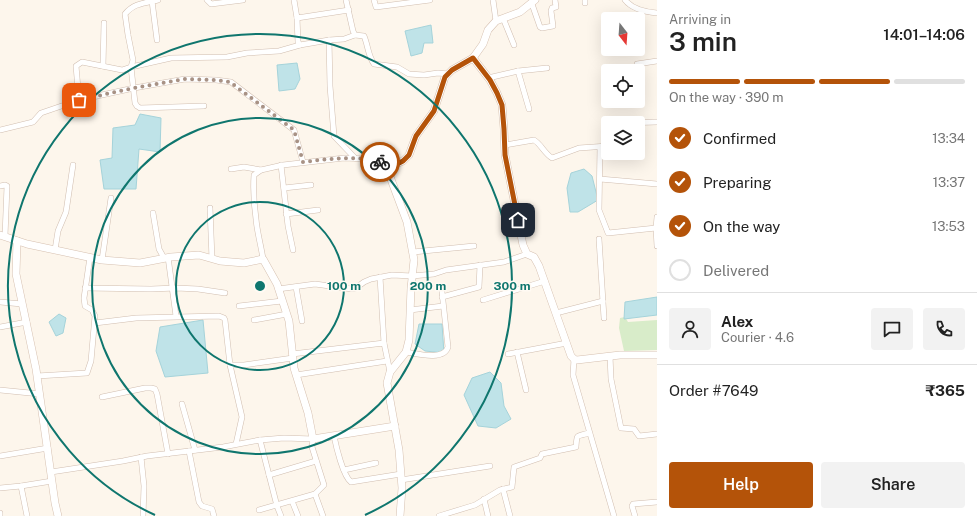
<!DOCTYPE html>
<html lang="en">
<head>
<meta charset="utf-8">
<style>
	:root { --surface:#fff; --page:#f2f2f2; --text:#222; --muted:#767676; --line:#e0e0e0; --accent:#b45309 }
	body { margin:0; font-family:"Public Sans",sans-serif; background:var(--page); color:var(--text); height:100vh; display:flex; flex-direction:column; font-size:15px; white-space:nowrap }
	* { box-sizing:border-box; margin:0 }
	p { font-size:13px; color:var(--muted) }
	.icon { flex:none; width:22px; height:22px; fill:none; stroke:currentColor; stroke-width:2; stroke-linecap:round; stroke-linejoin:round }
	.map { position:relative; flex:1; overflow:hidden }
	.details { display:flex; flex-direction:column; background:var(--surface); width:320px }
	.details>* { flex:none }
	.needle { width:26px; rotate:163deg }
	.buttons { position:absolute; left:601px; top:12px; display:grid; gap:8px }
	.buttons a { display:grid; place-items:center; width:44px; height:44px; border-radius:4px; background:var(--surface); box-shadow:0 4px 16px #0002; font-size:20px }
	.pin { position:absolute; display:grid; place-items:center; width:34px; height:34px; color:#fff; margin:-17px; border-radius:8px; box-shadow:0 2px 6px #0006 }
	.courier { position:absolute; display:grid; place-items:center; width:40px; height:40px; margin:-20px; border:3px solid #b45309; border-radius:50%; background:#fff; color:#222; box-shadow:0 1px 5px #0007 }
	.head em { font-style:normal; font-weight:600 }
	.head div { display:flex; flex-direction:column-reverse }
	.head { display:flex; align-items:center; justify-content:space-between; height:68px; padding:0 12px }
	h1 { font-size:26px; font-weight:600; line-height:30px }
	.bar { display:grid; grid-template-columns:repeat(4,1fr); gap:6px 4px; align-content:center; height:48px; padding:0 12px }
	.bar i { height:5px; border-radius:3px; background:var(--line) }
	.bar .current { background:var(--accent) }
	.bar p { grid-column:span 4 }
	.line { display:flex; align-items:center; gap:10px; padding:0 12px; border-top:1px solid var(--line) }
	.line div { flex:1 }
	.round { display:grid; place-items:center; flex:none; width:42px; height:42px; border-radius:4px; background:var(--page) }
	ol { padding:0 12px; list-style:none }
	li { display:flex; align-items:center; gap:12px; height:44px }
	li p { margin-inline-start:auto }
	li .icon { padding:4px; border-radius:50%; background:var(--accent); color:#fff; stroke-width:4 }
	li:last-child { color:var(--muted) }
	li i { width:22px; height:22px; border:2px solid var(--line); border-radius:50% }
	.cta { display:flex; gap:8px; margin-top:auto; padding:8px 12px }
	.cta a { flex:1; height:46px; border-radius:4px; background:var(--accent); color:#fff; font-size:16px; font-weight:600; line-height:46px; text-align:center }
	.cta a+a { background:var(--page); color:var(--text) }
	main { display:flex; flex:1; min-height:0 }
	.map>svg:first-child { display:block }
	.green { fill:#d8ecc9 }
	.water { fill:#bfe3e8; stroke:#a5d3da }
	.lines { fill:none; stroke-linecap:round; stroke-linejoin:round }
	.street-casing { stroke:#d1beb0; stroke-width:6 }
	.secondary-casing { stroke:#d6c0b0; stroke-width:8 }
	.street { stroke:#fff; stroke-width:5 }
	.secondary { stroke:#fff; stroke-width:7 }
	.done { stroke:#a89285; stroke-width:4; stroke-dasharray:0 7.2 }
	.route { stroke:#b45309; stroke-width:5 }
	.ring { fill:none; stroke:#0f766e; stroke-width:2 }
	.centre { fill:#0f766e; stroke:#fffaf3; stroke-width:2 }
	.ring-label { font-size:12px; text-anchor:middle; font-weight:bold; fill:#0f766e; stroke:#fffaf3; stroke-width:3; stroke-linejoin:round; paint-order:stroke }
</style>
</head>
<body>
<main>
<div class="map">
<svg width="657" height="516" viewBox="0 0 657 516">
	<rect width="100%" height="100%" fill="#fdf6ec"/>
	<polygon class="green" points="625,317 628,322 657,320 657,350 624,351 619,328 620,318"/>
	<g class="water">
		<polygon points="431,25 433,43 424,43 422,53 411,56 405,31"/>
		<polygon points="297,63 300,79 295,89 279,91 277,65"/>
		<polygon points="140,114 161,118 160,152 139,149 136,189 104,189 100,160 112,158 113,128 135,125"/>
		<polygon points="584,169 592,176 598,200 578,212 570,212 567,188 571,173"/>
		<polygon points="657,297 657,315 624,319 625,302"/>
		<polygon points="59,314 66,318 63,333 56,336 49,322"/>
		<polygon points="203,320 208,373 165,377 156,351 160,327"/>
		<polygon points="419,324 442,324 444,353 425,351 415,344"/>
		<polygon points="490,372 501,383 504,406 511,419 496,428 478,426 464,395 472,378"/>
	</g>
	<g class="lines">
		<g class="street-casing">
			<g id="street">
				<polyline points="207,0 211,4 243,0"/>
				<polyline points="294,0 297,18 349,10"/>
				<path d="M 346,0 L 353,31 L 355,35 L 364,36 C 368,45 368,56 374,64 L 397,67 L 409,74 L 424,75 L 438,73 L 448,74"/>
				<polyline points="374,0 376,7 430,0"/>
				<polyline points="493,0 496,21"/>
				<polyline points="585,0 585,3"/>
				<path d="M 625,0 C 632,9 645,12 657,13"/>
				<polyline points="152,1 157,40"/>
				<polyline points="532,4 540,27 542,28 553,26 551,11 552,8 556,7 555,0"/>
				<polyline points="297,18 298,42 300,45 329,40 330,86 334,136 355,158"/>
				<polyline points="503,18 514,45"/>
				<polyline points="329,40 344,39 355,35"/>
				<polyline points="637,64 657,61"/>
				<polyline points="103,66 104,23"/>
				<polyline points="518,71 529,109"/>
				<polyline points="488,78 518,71 547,68"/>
				<polyline points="79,100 134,88 185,79 216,80 231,82 294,130 303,162"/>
				<polyline points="204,106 140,108 137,106 135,103 131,67 171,58 227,57 247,53 279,51 300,45"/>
				<polyline points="622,123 657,122"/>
				<path d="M 0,130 L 33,122 L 41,113 L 79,100 L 76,66 L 82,62 L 122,70 L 131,67 L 133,60 L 128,35 L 125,14 C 134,3 145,3 158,0"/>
				<path d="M 505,145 L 534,140 C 541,144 544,153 552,158 L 579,148 L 608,146"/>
				<polyline points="600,147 599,210 608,233 656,228"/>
				<polyline points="281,165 288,226 293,250"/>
				<polyline points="231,169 244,167 261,170"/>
				<polyline points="600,179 657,184"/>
				<polyline points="0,186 5,185 7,186 5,236"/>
				<polyline points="284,188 311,185"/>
				<polyline points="210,208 212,259"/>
				<polyline points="153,213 159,249 164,258"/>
				<polyline points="286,214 318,210"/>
				<polyline points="657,217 656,228 657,246"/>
				<polyline points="599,239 604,318"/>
				<polyline points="55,250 58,231 66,212 73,165"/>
				<polyline points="413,252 474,246"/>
				<polyline points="168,257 176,316"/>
				<path d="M 263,259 C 261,245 257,232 256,219 C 254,205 253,190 254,175 L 261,170 L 283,165 L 344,158 L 368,159 L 381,162 L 391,167"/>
				<polyline points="102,260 111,198"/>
				<polyline points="380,277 384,343"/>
				<polyline points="296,287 302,321"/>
				<polyline points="85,288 151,289 176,288 198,289 225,293"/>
				<polyline points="278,289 315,284 352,289 356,288 364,282 371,279 392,275 412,276 434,274 446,270 504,262 527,254"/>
				<polyline points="442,297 479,287 480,265"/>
				<polyline points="483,300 545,281"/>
				<polyline points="0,302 22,304"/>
				<polyline points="239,306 282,301"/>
				<polyline points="410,310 443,306"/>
				<polyline points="556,313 603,301"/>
				<polyline points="254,320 287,314"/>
				<polyline points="95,323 136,318 219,316 224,318 225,320 230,365 244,365 293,358"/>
				<polyline points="0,327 27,322"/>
				<path d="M 406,352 C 418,354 444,361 448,347 L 442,292"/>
				<polyline points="517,352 526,390"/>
				<polyline points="292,354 384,343 390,372"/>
				<polyline points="508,354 567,343"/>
				<polyline points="610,356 611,379 621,428 634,429 639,436 657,434"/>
				<polyline points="574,359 573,375 614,516"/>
				<polyline points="230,365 242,417 236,444"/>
				<polyline points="296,375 387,361"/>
				<polyline points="37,376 87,373 91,361 95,316 92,310 85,306 84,298 90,257"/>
				<polyline points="0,390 40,394"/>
				<polyline points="102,397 145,388 151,388 155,389 157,394 168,454"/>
				<polyline points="182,404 195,450"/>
				<path d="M 334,436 C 336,446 343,476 351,482 L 401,474"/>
				<polyline points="260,440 277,506 281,516"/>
				<polyline points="189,451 199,502 202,506 212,509 214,516"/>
				<polyline points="0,456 48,448"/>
				<polyline points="141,457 144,486 143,516"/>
				<polyline points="344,470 376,463"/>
				<polyline points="51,472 123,461 147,456 223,447 260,440 284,438 313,439 312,447 324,485 315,494 323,516"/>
				<polyline points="269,475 316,461"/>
				<polyline points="401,480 490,466"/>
				<polyline points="21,486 27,516"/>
				<polyline points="0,488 21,486 52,481"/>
				<polyline points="503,489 510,516"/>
				<polyline points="484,499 488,516"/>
				<polyline points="292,501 298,516"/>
				<polyline points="259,510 315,494"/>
				<polyline points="0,513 0,516"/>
				<path d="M 439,516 L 475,505 L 500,490 L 512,487 L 514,467 L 540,458 L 542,454 L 576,447 C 577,433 576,437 589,433"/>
				<polyline points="635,516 632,506 633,504 657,502"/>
			</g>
		</g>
		<g class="secondary-casing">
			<g id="secondary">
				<polyline points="473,58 490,80 497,93 502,105 504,129 505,155 523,245 527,254 534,257 539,266 571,356 574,359 577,360 620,355 657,355"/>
				<polyline points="0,235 27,244 102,260 140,263 171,257 199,255 220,261 244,263 263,259 277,284 289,321 294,368 308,413 313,439 395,426"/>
				<polyline points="17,241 16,274 36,369 55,503 58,516"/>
				<polyline points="400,516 402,488 399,450 387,383 390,372 406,352 409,340 411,288 414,260 407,222 389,174 389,169 396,164 403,161 409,155 416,136 434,111 445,77 452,70 473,58 483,44 488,30 496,21 520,12 535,0"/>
			</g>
		</g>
		<use href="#street" class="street"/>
		<use href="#secondary" class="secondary"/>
	</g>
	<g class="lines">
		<path class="done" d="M 79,100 L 134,88 L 185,79 L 216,80 L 230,82 L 294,130 L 303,162 C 329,159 355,155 380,162"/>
		<polyline class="route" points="380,162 391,167 403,161 409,155 416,136 434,111 445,77 452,70 473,58 490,80 497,93 502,105 504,129 505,155 518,220"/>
	</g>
	<g class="ring">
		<circle cx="260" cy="286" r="84"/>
		<circle cx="260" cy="286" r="168"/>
		<path d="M155 515A252 252 0 1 1 365 515"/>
	</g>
	<circle cx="260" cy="286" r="6" class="centre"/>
	<g class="ring-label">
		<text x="344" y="290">100 m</text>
		<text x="428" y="290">200 m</text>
		<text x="512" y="290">300 m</text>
	</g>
</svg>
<div class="buttons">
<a><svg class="needle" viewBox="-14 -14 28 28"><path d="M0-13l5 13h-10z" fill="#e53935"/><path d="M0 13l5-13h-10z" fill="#767676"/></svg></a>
<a><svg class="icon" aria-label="locate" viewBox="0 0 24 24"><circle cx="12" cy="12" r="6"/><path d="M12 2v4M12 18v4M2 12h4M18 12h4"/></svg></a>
<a><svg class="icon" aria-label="layers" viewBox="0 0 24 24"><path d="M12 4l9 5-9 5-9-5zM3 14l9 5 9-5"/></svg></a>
</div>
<div class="pin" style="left:79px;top:100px;background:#ea580c"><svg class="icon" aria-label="bag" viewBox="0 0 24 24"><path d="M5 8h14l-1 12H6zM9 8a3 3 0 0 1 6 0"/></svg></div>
<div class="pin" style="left:518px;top:220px;background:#1f2937"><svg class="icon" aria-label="home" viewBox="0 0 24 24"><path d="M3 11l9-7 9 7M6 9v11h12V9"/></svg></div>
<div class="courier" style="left:380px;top:162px"><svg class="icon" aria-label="bike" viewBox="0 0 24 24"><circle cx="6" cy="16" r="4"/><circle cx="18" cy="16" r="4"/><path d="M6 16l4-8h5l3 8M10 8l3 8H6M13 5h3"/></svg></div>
</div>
<section class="details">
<div class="head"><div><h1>3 min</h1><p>Arriving in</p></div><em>14:01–14:06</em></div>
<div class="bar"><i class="current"></i><i class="current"></i><i class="current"></i><i></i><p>On the way · 390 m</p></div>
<ol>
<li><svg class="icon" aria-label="check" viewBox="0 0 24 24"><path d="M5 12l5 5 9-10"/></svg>Confirmed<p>13:34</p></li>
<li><svg class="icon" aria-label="check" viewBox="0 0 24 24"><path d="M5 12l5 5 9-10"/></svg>Preparing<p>13:37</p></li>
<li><svg class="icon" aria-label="check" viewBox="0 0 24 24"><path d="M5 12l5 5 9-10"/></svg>On the way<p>13:53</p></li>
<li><i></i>Delivered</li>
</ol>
<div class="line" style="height:72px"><a class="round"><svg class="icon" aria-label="person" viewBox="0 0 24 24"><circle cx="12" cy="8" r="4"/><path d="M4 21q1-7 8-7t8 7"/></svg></a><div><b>Alex</b><p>Courier · 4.6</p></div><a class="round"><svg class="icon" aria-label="chat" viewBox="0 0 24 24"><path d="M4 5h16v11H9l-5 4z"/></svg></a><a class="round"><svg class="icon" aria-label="phone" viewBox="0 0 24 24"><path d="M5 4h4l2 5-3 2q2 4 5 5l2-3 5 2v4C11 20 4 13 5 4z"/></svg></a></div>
<div class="line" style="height:52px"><div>Order #7649</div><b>₹365</b></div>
<div class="cta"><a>Help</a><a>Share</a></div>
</section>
</main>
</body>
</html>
